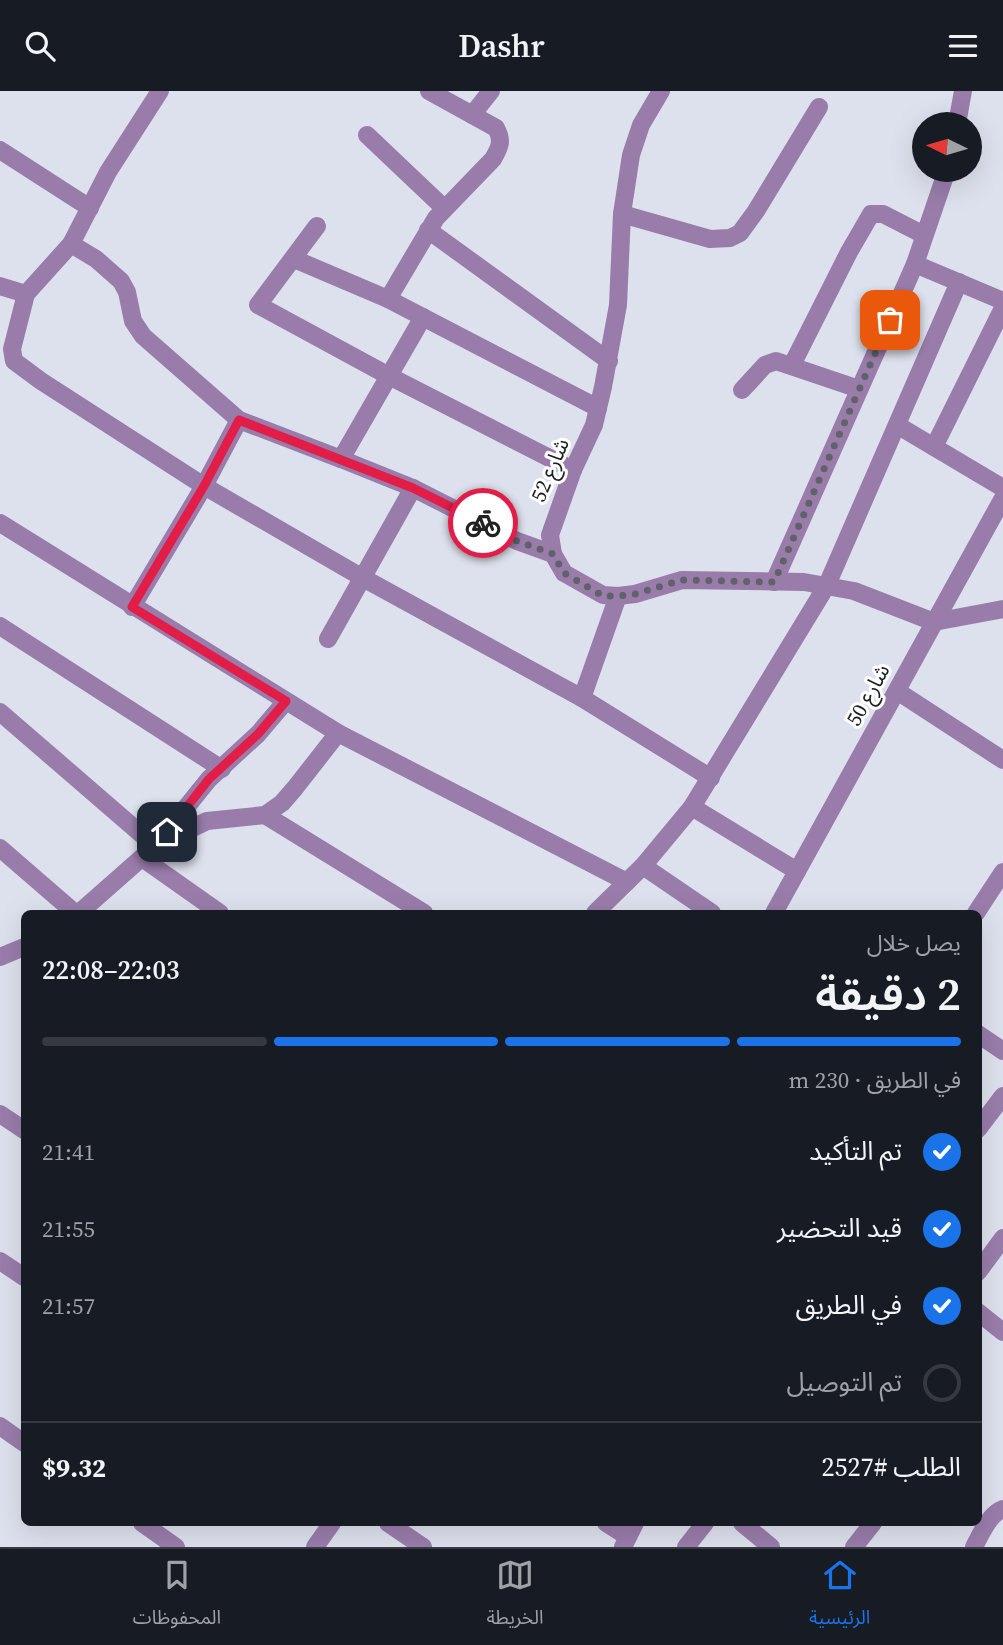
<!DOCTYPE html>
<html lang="ar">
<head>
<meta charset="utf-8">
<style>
	:root { --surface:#171b24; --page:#242831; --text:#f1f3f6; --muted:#9ea1a6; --line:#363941; --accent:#1a73e8 }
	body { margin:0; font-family:"Source Serif 4","Noto Sans Arabic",serif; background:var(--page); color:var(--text); direction:rtl; height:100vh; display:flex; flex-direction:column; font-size:26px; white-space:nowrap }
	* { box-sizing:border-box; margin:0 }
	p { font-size:23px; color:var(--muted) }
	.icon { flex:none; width:38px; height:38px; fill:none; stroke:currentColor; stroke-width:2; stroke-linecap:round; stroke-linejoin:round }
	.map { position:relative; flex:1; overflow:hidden; direction:ltr }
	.side { position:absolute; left:21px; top:819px; width:961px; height:616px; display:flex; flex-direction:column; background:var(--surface); border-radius:10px; box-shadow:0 7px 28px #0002; direction:rtl }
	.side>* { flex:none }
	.needle { width:46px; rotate:275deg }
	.tools { position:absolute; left:912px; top:21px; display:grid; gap:14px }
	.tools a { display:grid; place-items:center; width:70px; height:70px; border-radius:50%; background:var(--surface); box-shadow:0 7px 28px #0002; font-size:35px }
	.pin { position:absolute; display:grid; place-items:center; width:60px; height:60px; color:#fff; margin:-30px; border-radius:14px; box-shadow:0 4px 10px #0006 }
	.courier { position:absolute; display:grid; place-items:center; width:70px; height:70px; margin:-35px; border:5px solid #e11d48; border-radius:50%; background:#fff; color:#222; box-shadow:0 2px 9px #0007 }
	.headline em { font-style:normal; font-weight:600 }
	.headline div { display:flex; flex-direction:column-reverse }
	.headline { display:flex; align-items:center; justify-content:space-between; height:119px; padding:0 21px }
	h1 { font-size:46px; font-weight:600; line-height:52px }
	.bar { display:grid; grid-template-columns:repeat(4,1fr); gap:10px 7px; align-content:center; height:84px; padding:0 21px }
	.bar i { height:9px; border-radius:5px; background:var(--line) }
	.bar .current { background:var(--accent) }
	.bar p { grid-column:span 4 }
	.line { display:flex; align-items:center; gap:18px; padding:0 21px; border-top:2px solid var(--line) }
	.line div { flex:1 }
	ol { padding:0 21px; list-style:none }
	li { display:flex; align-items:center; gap:21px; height:77px }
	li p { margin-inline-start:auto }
	li .icon { padding:7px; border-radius:50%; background:var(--accent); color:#fff; stroke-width:4 }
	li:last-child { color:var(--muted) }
	li i { width:38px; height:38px; border:4px solid var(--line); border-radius:50% }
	header { display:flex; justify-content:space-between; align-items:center; height:91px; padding:0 21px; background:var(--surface); font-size:32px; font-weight:600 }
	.menu { display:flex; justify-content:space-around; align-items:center; height:98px; border-top:2px solid var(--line); background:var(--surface); font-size:19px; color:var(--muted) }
	.menu a { display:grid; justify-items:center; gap:4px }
	.menu .current { color:var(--accent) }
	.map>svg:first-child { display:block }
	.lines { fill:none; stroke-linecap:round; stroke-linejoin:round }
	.street { stroke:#997caa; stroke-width:18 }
	.done { stroke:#5f6268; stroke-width:7; stroke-dasharray:0 12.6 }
	.route { stroke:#e11d48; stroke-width:9 }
	.labels { text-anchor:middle; stroke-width:6; stroke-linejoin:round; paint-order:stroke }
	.street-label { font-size:21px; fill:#1b1d21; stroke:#fff }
</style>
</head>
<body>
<header><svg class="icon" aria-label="menu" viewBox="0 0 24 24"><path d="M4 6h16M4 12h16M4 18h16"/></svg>Dashr<svg class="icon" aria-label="search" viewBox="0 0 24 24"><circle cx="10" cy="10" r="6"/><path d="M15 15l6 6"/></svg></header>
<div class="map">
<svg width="1003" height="1456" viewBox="0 0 1003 1456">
	<rect width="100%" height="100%" fill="#dde1ed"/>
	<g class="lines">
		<g class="street">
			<polyline points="160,0 108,81 71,153 96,168 121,190 127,201 133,230 143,245 239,329 341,368 423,226"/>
			<polyline points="661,0 641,34 631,64 622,123 618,214 603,296 594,334 573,379 550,444 553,463 564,482 603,504 618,505 635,503 682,489 804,491 854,500 934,531 1003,518"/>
			<polyline points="472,24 491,0"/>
			<polyline points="957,33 963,0"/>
			<polyline points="367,44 444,117"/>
			<polyline points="0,59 90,117"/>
			<polyline points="622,123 710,148 730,147 740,142 756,120 819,16"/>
			<polyline points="317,135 258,214 389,285 573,379"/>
			<polyline points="428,139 609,270"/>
			<polyline points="71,153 26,203 12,258 14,270 41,290 204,395 363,487 582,607 711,687"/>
			<polyline points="294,168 388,208 598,317"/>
			<polyline points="915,173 1003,210"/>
			<polyline points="0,195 26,203"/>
			<path d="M 388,208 L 436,127 L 493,68 C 500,56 503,50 496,37 L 429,0"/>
			<polyline points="792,274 849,161 871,123 883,123 924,144"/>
			<polyline points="742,299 765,274 776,270 859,298"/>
			<polyline points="897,334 1003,397"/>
			<polyline points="934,356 1003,217"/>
			<polyline points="341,368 413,397 517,450 553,463"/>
			<polyline points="0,432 338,642 627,791"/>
			<polyline points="774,491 915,173 947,79"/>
			<polyline points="132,516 204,395 239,329"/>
			<polyline points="0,535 222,678"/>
			<polyline points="328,548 413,397"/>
			<polyline points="897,600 1003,669"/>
			<polyline points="582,607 618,505"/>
			<polyline points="0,621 155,755"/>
			<polyline points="692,716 797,780"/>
			<polyline points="265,724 424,822"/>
			<polyline points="165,750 207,730 265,724 282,712 295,697 338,642"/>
			<polyline points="0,757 75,822"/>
			<polyline points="142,767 220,822"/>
			<polyline points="643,775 712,822"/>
			<polyline points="79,822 155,755 209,688 258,643 286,610"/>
			<polyline points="595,822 643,775 692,716 827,494 959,191"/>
			<polyline points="774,822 1003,407"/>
			<polyline points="976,822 1003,781"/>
			<polyline points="0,866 24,856"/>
			<polyline points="978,943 1003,960"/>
			<polyline points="0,1023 24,1039"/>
			<polyline points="978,1038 1003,1005"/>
			<polyline points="0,1170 24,1186"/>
			<polyline points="978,1181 1003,1147"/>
			<polyline points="978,1221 1003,1241"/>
			<polyline points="0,1335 24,1352"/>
			<polyline points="142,1432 176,1456"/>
			<polyline points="388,1432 423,1456"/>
			<polyline points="606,1432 628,1446"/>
			<polyline points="742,1432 771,1456"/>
			<polyline points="315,1456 332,1432"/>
			<polyline points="623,1456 635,1432"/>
			<polyline points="686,1456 705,1432"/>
			<polyline points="854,1456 873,1432"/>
			<path d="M 974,1456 C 981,1443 989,1423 1003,1418"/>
		</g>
	</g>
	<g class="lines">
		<polyline class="done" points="483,432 517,450 553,463 564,482 603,505 618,505 635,503 682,489 774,491 890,229"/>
		<polyline class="route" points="167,741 209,688 258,643 286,610 132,516 204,395 239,329 413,397 483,432"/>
	</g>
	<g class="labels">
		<g class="street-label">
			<text transform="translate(550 379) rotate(-67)" y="7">شارع 52</text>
			<text transform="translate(868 604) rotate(-61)" y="7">شارع 50</text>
		</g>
	</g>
</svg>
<div class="tools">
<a><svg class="needle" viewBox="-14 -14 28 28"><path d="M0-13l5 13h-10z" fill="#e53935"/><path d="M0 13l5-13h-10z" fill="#9ea1a6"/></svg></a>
</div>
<div class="pin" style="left:890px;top:229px;background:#ea580c"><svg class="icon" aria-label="bag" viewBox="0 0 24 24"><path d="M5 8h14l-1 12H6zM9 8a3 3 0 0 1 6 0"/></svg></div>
<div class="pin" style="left:167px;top:741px;background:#1f2937"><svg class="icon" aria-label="home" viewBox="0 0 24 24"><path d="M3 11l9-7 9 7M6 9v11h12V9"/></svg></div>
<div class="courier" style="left:483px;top:432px"><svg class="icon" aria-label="bike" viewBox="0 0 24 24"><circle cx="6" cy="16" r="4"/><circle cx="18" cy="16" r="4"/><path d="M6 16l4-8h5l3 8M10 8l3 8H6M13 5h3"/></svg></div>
<section class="side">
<div class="headline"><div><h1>2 دقيقة</h1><p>يصل خلال</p></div><em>22:03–22:08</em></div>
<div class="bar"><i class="current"></i><i class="current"></i><i class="current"></i><i></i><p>في الطريق · 230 m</p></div>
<ol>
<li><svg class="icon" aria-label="check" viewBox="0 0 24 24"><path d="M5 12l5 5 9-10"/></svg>تم التأكيد<p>21:41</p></li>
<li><svg class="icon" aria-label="check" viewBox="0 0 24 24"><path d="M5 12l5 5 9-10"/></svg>قيد التحضير<p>21:55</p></li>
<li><svg class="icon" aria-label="check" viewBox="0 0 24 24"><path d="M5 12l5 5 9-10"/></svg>في الطريق<p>21:57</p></li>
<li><i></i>تم التوصيل</li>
</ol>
<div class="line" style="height:91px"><div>الطلب #2527</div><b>$9.32</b></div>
</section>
</div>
<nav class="menu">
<a class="current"><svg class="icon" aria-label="home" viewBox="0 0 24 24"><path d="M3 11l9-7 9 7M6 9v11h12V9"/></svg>الرئيسية</a>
<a><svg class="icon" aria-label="map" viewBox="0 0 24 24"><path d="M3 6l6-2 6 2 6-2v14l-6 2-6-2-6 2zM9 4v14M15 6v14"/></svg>الخريطة</a>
<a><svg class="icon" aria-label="saved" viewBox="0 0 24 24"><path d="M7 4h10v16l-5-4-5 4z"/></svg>المحفوظات</a>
</nav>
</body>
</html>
